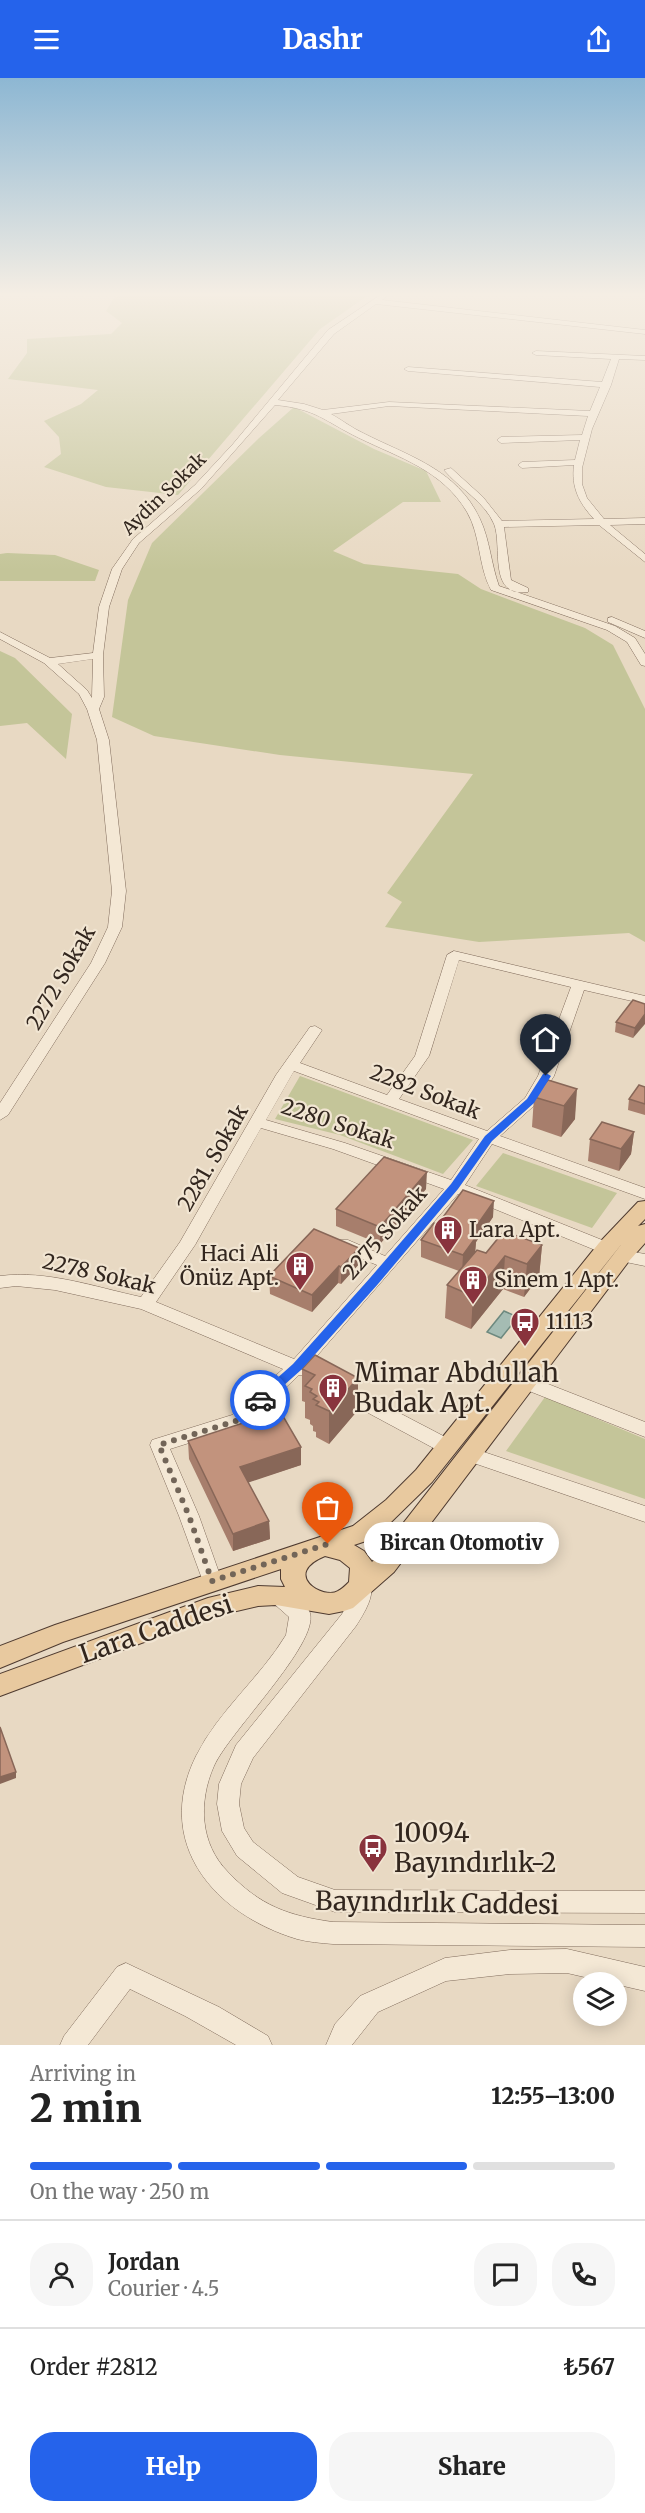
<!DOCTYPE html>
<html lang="en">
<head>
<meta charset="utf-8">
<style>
	:root { --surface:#fff; --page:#f6f6f6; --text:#222; --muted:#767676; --line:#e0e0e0; --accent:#2563eb }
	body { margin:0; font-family:Merriweather,serif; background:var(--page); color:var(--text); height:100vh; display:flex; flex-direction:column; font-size:22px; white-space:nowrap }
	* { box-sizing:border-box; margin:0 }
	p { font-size:20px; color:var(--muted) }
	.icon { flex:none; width:33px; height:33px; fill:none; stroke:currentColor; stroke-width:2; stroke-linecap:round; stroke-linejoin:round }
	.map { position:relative; height:1967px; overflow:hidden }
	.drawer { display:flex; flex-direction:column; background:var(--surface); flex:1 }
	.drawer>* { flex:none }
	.tools { position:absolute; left:573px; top:1894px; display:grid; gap:12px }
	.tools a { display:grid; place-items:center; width:54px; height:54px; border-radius:50%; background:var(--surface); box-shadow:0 3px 15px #0003; font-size:30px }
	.pin { position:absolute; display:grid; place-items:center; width:51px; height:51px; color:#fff; margin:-62px -26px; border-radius:50% 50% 50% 0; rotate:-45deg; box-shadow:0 0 6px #0007 }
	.pin .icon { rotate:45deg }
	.courier { position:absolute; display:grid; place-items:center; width:60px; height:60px; margin:-30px; border:4px solid #2563eb; border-radius:50%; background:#fff; color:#222; box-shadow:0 2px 8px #0007 }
	.bubble { position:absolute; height:42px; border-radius:21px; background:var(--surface); box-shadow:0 3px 15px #0003; font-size:20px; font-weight:800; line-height:42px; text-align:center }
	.head em { font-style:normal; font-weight:800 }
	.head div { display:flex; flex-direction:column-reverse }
	.head { display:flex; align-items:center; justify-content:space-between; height:102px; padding:0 30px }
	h1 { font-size:39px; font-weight:800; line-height:45px }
	.bar { display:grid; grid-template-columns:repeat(4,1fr); gap:9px 6px; align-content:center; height:72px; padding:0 30px }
	.bar i { height:8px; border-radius:4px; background:var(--line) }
	.bar .selected { background:var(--accent) }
	.bar p { grid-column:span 4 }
	.line { display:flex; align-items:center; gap:15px; padding:0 30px; border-top:2px solid var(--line) }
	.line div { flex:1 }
	.round { display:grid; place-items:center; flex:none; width:63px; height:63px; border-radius:24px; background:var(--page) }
	.button { display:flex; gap:12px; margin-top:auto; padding:12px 30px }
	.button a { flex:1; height:69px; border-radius:24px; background:var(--accent); color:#fff; font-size:24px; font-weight:800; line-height:69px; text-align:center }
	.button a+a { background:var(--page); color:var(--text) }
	header { display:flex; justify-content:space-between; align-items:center; height:78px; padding:0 30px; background:var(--accent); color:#fff; font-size:27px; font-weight:800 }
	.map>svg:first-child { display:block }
	.green { fill:#c4c599 }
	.water { fill:#a5bcb3; stroke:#6d897f; stroke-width:1.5 }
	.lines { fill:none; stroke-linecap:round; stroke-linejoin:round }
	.minor-casing { stroke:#816c5c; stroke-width:1 }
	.major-casing { stroke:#4f3b30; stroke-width:2 }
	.minor { fill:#f4e8d5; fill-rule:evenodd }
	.major { fill:#e8c99f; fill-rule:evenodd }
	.wall { fill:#a77e6c }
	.shaded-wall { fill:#886758 }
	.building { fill:#c2937d; stroke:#886758; stroke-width:1.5 }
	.route { fill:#2563eb }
	.done { stroke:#726558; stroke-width:6; stroke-dasharray:0 10.8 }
	.labels { text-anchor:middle; stroke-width:4.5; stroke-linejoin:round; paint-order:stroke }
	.far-street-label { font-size:18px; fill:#32261e; stroke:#f1e5d2 }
	.street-label { font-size:21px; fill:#32261e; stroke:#f1e5d2 }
	.poi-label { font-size:21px; fill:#32261e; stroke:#f1e5d2; text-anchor:start }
	.near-poi-label { font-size:26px; fill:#32261e; stroke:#f1e5d2; text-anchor:start }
	.near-street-label { font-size:26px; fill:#32261e; stroke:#f1e5d2 }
</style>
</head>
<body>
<header><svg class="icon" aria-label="menu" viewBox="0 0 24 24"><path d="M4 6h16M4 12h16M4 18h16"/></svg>Dashr<svg class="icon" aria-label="share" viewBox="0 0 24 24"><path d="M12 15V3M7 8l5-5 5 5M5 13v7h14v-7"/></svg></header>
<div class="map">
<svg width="645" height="1967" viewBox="0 0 645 1967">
	<rect width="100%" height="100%" fill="#e8d9c3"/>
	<g class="green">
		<polygon points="127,216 370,216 320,251 178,417 106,409 44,389 61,376 59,359 44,343 81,326 98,312 8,301 27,275 27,261 111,256 122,245 106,233 114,220"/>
		<polygon points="294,329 374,371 426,393 441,424 403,424 333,473 364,486 458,496 481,511 585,550 613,567 645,631 645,864 629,855 479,864 385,849 402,824 387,815 473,696 280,677 154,658 112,639 128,522 152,465 258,361"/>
		<polygon points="7,475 55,477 99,492 95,503 0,503 0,476"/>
		<polygon points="0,573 15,580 72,636 66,681 27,645 0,648"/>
		<polygon points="300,998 473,1062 443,1096 340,1057 275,1041"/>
		<polygon points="503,1075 617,1115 592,1150 476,1108"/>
		<polygon points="545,1319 645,1361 645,1421 506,1373"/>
	</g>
	<polygon class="water" points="504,1233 518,1239 501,1260 487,1254"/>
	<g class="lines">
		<g class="minor-casing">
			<g id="minor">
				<path d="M 382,216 L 390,216 L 382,222 L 645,252 L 645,256 L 376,226 L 334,256 L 278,322 L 304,326 L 323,332 L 389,324 L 590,333 L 600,309 L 408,293 L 404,291 L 408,289 L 602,304 L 611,281 L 536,277 L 532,275 L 536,273 L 645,278 L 645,282 L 619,281 L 611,307 L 592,351 L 582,390 L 582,406 L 587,420 L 604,441 L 645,440 L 645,446 L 610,447 L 645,476 L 645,484 L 599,447 L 504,449 L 511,502 L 528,510 L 528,514 C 487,520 503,468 494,446 C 485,424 459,410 444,392 L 451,390 L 483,419 L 502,443 L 594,441 C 579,425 571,409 574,387 L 522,390 L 518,387 L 522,384 L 575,382 L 580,362 L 501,365 L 497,362 L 501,359 L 582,357 L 588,338 L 389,328 L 331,336 C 342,342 352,350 363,355 C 408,378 457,391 480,441 C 490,462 491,486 499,508 L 615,548 L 635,560 L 645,576 L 645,588 L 641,587 L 627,564 L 607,552 L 491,512 C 478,488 481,458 467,434 C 442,392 400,380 359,360 C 324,343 317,331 275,327 L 201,411 L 139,465 L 122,491 L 109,529 L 103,577 L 104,619 L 99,631 L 109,662 L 126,813 L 122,849 L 105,885 L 8,1037 L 0,1042 L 0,1025 L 91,885 L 108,849 L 112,813 L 97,662 L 87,631 L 79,616 L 44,585 L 0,561 L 0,554 L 50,580 L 93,575 L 99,529 L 112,491 L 133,461 L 195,407 L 233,366 L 328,252 ZM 93,581 L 92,619 L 92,620 L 87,612 L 58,586 Z"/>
				<polygon points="612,539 645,553 645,560 608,544 608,540"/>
				<path d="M 454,873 L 645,918 L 645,926 L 584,912 L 554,998 L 536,1026 L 500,1058 L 645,1110 L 645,1121 L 492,1066 L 465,1107 L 612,1166 L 614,1170 L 612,1174 L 600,1174 L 458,1116 L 309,1287 L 312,1292 L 309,1297 L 299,1297 L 246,1347 L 170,1371 L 199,1438 L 222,1503 L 219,1509 L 212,1511 L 205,1509 L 179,1438 L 150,1367 L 152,1362 L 232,1337 L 283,1291 L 141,1231 L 55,1212 L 16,1208 L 0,1210 L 0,1198 C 47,1192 95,1209 141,1219 L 180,1164 L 276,997 L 310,949 L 315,948 L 322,952 L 300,985 L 387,1017 L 415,978 L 447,877 ZM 459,882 L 571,909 L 538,998 L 525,1020 L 487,1053 L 399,1021 L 429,978 ZM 294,993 L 479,1061 L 451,1102 L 345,1065 L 266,1042 ZM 261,1050 L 333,1071 L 444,1111 L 385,1178 L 348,1162 L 336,1162 L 334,1166 L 336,1170 L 377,1187 L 294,1281 L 156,1224 L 195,1167 Z"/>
				<polygon points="622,1172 645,1176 645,1188 616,1182 613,1178 616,1174"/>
				<polygon points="525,1297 645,1344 645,1359 519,1309 516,1304 519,1299"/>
				<polygon points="340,1304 453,1363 455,1368 453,1373 446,1375 439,1373 333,1316 331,1311 333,1306"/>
				<polygon points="469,1369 645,1428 645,1444 462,1381 459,1376 462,1371"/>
				<path d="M 362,1499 L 369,1501 C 377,1516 364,1535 356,1548 L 253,1680 L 241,1706 L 239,1726 L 244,1750 L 253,1764 L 298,1799 L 335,1812 L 645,1813 L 645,1835 L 335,1834 L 282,1815 L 237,1778 L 222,1753 L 217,1726 L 219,1706 L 236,1667 L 342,1536 L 349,1523 L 355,1501 Z"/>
				<path d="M 279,1510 C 290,1514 306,1523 310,1535 C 319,1566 229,1654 214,1688 C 198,1724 200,1766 228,1794 C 260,1828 289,1838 333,1844 L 645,1847 L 645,1869 L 333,1866 C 321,1865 308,1864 297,1861 C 214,1836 153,1765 196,1678 C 219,1632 260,1600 286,1557 L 289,1539 L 272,1524 L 269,1518 L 272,1512 Z"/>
				<polygon points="567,1871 645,1889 645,1913 567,1895 510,1896 446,1903 378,1934 352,1967 326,1967 335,1946 360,1918 436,1884 445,1880 510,1872"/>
				<polygon points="126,1885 219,1929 268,1958 272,1967 236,1967 185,1938 130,1911 88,1967 60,1967 64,1958 117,1889"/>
			</g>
		</g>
		<g class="major-casing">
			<path id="major" d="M 645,1123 L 645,1141 L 638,1148 L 645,1146 L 645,1165 L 629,1183 L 394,1494 L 353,1530 L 344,1533 L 329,1536 L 276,1527 L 258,1528 L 211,1539 L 0,1618 L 0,1596 L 208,1520 L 258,1508 L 285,1509 L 281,1501 L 281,1491 L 63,1564 L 0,1590 L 0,1568 L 55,1547 L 353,1448 L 386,1422 L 416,1392 L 599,1165 L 638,1124 ZM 624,1163 L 376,1480 L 372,1484 L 364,1473 L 354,1467 L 369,1462 L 387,1448 L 432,1404 ZM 325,1478 L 340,1482 L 350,1490 L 349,1504 C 346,1507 342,1511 338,1513 C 323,1522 281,1496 325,1478 Z"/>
		</g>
		<use href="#minor" class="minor"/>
		<use href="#major" class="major"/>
	</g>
	<g class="wall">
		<polygon points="645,926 633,960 615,954 616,944"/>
		<polygon points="548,1002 575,1041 561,1059 532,1049 534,1019"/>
		<polygon points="645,1009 645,1037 628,1032 629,1021"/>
		<polygon points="634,1054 631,1076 619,1093 588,1083 590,1061"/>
		<polygon points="426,1111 380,1166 336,1148 336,1131"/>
		<polygon points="493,1139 476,1164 475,1174 486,1175 542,1167 539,1199 524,1219 503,1211 471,1251 445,1240 447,1207 459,1193 421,1179 421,1162 438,1146"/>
		<polygon points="314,1151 359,1186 341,1206 338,1205 312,1234 270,1216 269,1198"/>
		<polygon points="302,1291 358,1300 358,1332 329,1366 316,1359 316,1354 313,1353 313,1348 310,1346 310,1342 305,1340 305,1324 302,1323"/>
		<polygon points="188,1363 301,1387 248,1404 269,1443 270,1461 233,1473 189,1381"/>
	</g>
	<g class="shaded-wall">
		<polygon points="645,936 645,946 633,960 635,950"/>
		<polygon points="577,1011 575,1041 561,1059 564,1028"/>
		<polygon points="634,1054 631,1076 619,1093 621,1071"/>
		<polygon points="427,1094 426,1111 380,1166 380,1149"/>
		<polygon points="494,1123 493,1139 476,1164 475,1176 462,1194 463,1177 470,1157"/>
		<polygon points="542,1167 539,1199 524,1219 527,1186"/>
		<polygon points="359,1170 359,1186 341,1206 341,1189"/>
		<polygon points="505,1178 503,1211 471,1251 473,1218"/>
		<polygon points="339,1188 338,1205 312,1234 312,1217"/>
		<polygon points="358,1300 358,1332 329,1366 329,1333"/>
		<polygon points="301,1369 301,1387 241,1407 240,1389"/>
		<polygon points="269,1443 270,1461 233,1473 233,1456"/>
		<polygon points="16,1694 16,1700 0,1706 0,1699"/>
	</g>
	<g class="building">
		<polygon points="633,922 645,926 645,936 635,950 616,944"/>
		<polygon points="548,1002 577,1011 564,1028 534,1019"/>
		<polygon points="639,1007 645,1009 645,1026 629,1021"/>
		<polygon points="602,1044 634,1054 621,1071 590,1061"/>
		<polygon points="384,1079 427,1094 380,1149 336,1131"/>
		<polygon points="463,1112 494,1123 470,1157 476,1159 463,1177 421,1162 434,1145 438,1146"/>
		<polygon points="314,1151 359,1170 341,1189 339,1188 312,1217 269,1198"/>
		<polygon points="504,1153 542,1167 527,1186 505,1178 473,1218 447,1207 477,1172 486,1175"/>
		<polygon points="315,1277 358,1300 329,1333 316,1327 319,1324 313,1321 317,1318 310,1314 312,1311 305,1308 315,1297 302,1291"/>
		<polygon points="280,1333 301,1369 240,1389 269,1443 233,1456 188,1363"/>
		<polygon points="0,1649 16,1694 0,1699"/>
	</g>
	<linearGradient id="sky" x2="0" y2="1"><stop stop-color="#8db7d3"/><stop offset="0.44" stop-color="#f5eee4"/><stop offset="1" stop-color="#f5eee4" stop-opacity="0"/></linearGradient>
	<rect width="645" height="492" fill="url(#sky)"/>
	<polygon class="route" points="546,995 551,998 534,1025 492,1063 458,1111 378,1206 301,1292 264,1325 256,1325 256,1319 293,1286 370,1200 451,1106 485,1058 527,1021 543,996"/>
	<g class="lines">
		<polyline class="done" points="260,1322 239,1342 159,1367 189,1438 212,1503 328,1466"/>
	</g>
	<defs>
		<g id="building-pin" transform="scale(1.5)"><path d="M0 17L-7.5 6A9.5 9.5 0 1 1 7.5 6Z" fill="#89333d" stroke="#f1e5d2"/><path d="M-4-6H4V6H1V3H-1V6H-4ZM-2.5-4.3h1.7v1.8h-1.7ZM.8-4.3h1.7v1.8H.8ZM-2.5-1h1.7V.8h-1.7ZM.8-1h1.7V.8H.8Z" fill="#fff"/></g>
		<g id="bus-pin" transform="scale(1.5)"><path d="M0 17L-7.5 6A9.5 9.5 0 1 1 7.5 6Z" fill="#89333d" stroke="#f1e5d2"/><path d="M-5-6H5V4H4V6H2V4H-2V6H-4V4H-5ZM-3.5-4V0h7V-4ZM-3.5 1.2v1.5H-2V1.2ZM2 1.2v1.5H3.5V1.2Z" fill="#fff"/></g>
	</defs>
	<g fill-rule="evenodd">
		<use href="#building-pin" x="448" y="1152"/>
		<use href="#building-pin" x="300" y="1188"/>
		<use href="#building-pin" x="473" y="1202"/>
		<use href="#bus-pin" x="525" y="1244"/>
		<use href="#building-pin" x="333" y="1310"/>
		<use href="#bus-pin" x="373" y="1770"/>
	</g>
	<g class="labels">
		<g class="far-street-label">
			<text transform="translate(164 416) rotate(-44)" y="6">Aydin Sokak</text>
		</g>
		<g class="street-label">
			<text transform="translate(61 900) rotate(-60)" y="7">2272 Sokak</text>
			<text transform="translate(425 1014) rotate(21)" y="7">2282 Sokak</text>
			<text transform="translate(338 1046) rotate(18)" y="7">2280 Sokak</text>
			<text transform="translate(213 1080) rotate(-60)" y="7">2281. Sokak</text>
			<text transform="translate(385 1155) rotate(-49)" y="7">2275 Sokak</text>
			<text transform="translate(99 1196) rotate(13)" y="7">2278 Sokak</text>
		</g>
		<g class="poi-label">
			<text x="469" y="1159">Lara Apt.</text>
			<text x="279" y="1183" text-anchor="end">Haci Ali<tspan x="279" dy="24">Önüz Apt.</tspan></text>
			<text x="494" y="1209">Sinem 1 Apt.</text>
			<text x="546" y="1251">11113</text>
		</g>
		<g class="near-poi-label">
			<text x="354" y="1304">Mimar Abdullah<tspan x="354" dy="30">Budak Apt.</tspan></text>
			<text x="394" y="1764">10094<tspan x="394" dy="30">Bayındırlık-2</tspan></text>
		</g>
		<g class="near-street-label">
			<text transform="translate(156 1551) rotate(-19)" y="9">Lara Caddesi</text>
			<text transform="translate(437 1825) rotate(1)" y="9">Bayındırlık Caddesi</text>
		</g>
	</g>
</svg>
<div class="tools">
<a><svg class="icon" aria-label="layers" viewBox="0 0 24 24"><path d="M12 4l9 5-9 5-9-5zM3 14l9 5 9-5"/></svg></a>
</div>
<div class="pin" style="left:328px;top:1466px;background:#ea580c"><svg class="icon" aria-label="bag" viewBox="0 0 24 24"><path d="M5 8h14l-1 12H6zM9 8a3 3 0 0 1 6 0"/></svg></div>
<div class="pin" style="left:546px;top:998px;background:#1f2937"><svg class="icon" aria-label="home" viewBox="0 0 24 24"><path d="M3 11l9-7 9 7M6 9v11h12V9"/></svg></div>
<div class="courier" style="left:260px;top:1322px"><svg class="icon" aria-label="car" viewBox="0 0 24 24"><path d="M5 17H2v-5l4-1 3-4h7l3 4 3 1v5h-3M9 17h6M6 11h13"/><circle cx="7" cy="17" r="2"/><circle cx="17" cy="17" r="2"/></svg></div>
<div class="bubble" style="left:364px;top:1444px;width:195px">Bircan Otomotiv</div>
</div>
<section class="drawer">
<div class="head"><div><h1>2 min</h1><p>Arriving in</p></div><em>12:55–13:00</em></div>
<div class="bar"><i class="selected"></i><i class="selected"></i><i class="selected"></i><i></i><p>On the way · 250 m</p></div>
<div class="line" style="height:108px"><a class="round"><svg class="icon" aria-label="person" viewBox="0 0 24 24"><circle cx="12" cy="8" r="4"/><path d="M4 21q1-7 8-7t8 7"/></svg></a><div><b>Jordan</b><p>Courier · 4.5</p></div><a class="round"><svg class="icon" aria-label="chat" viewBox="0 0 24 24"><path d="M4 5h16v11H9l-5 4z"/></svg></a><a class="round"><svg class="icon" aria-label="phone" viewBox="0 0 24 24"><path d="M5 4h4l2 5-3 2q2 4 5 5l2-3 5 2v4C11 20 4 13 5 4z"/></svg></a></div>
<div class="line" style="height:78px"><div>Order #2812</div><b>₺567</b></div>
<div class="button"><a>Help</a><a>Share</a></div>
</section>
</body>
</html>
